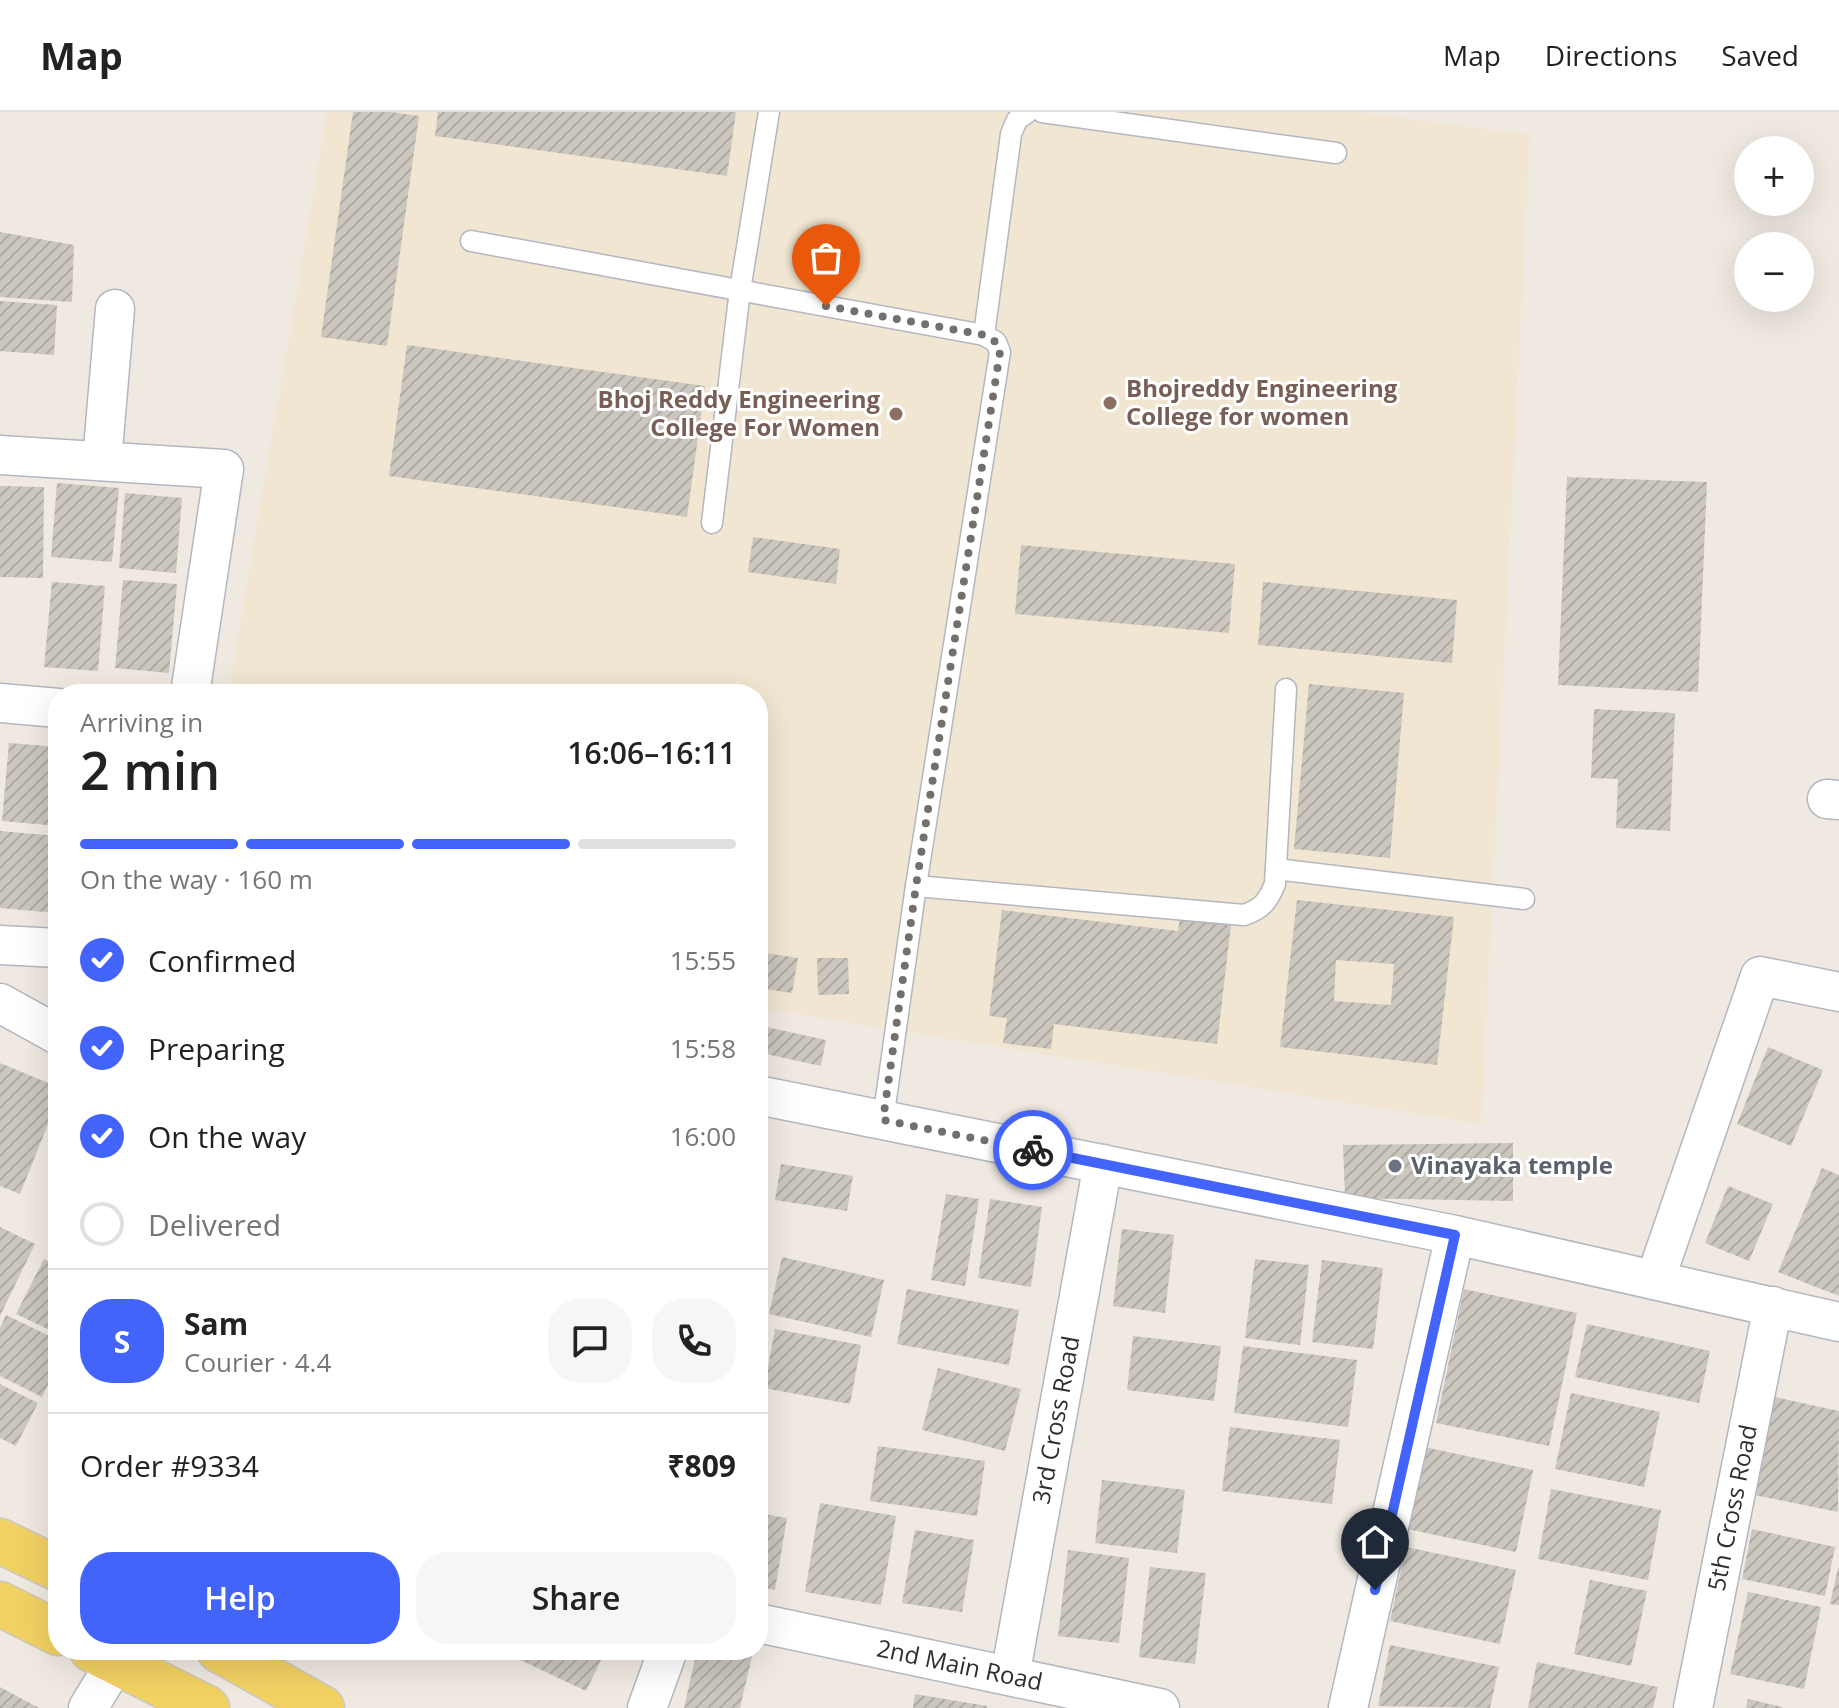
<!DOCTYPE html>
<html lang="en">
<head>
<meta charset="utf-8">
<style>
	:root { --surface:#fff; --page:#f6f6f6; --text:#222; --muted:#767676; --line:#e0e0e0; --accent:#4264fb }
	body { margin:0; font-family:"Open Sans",sans-serif; background:var(--page); color:var(--text); height:100vh; display:flex; flex-direction:column; font-size:30px; white-space:nowrap }
	* { box-sizing:border-box; margin:0 }
	p { font-size:26px; color:var(--muted) }
	.icon { flex:none; width:44px; height:44px; fill:none; stroke:currentColor; stroke-width:2; stroke-linecap:round; stroke-linejoin:round }
	.map { position:relative; flex:1; overflow:hidden }
	.sheet { position:absolute; left:48px; top:572px; width:720px; height:976px; display:flex; flex-direction:column; background:var(--surface); border-radius:32px; box-shadow:0 8px 32px #0002 }
	.sheet>* { flex:none }
	.controls { position:absolute; left:1734px; top:24px; display:grid; gap:16px }
	.controls a { display:grid; place-items:center; width:80px; height:80px; border-radius:50%; background:var(--surface); box-shadow:0 8px 32px #0002; font-size:40px }
	.pin { position:absolute; display:grid; place-items:center; width:68px; height:68px; color:#fff; margin:-82px -34px; border-radius:50% 50% 50% 0; rotate:-45deg; box-shadow:0 0 8px #0007 }
	.pin .icon { rotate:45deg }
	.courier { position:absolute; display:grid; place-items:center; width:80px; height:80px; margin:-40px; border:6px solid #4264fb; border-radius:50%; background:#fff; color:#222; box-shadow:0 2px 10px #0007 }
	.headline em { font-style:normal; font-weight:600 }
	.headline div { display:flex; flex-direction:column-reverse }
	.headline { display:flex; align-items:center; justify-content:space-between; height:136px; padding:0 32px }
	h1 { font-size:52px; font-weight:600; line-height:60px }
	.bar { display:grid; grid-template-columns:repeat(4,1fr); gap:12px 8px; align-content:center; height:96px; padding:0 32px }
	.bar i { height:10px; border-radius:6px; background:var(--line) }
	.bar .selected { background:var(--accent) }
	.bar p { grid-column:span 4 }
	.line { display:flex; align-items:center; gap:20px; padding:0 32px; border-top:2px solid var(--line) }
	.line div { flex:1 }
	.round { display:grid; place-items:center; flex:none; width:84px; height:84px; border-radius:32px; background:var(--page) }
	ol { padding:0 32px; list-style:none }
	li { display:flex; align-items:center; gap:24px; height:88px }
	li p { margin-inline-start:auto }
	li .icon { padding:8px; border-radius:50%; background:var(--accent); color:#fff; stroke-width:4 }
	li:last-child { color:var(--muted) }
	li i { width:44px; height:44px; border:4px solid var(--line); border-radius:50% }
	.button { display:flex; gap:16px; margin-top:auto; padding:16px 32px }
	.button a { flex:1; height:92px; border-radius:32px; background:var(--accent); color:#fff; font-size:32px; font-weight:600; line-height:92px; text-align:center }
	.button a+a { background:var(--page); color:var(--text) }
	header { display:flex; align-items:center; gap:48px; box-sizing:border-box; height:112px; padding:0 40px; background:var(--surface); border-bottom:2px solid var(--line) }
	header strong { font-size:38px }
	nav { display:flex; gap:44px; margin-inline-start:auto; font-size:28px }
	.map>svg:first-child { display:block }
	.education { fill:#f0e6d1 }
	.building { fill:url(#building-hatch); fill-rule:evenodd }
	.lines { fill:none; stroke-linecap:round; stroke-linejoin:round }
	.service-casing { stroke:#b4b7c1; stroke-width:23 }
	.minor-casing { stroke:#b4b7c1; stroke-width:41 }
	.primary-casing { stroke:#c9c9c9; stroke-width:47 }
	.service { stroke:#fff; stroke-width:20 }
	.minor { stroke:#fff; stroke-width:38 }
	.primary { stroke:#f2d163; stroke-width:44 }
	.done { stroke:#726f6d; stroke-width:8; stroke-dasharray:0 14.4 }
	.route { stroke:#4264fb; stroke-width:10 }
	.education-dot { fill:#8d6e63; stroke:#fff; stroke-width:3 }
	.worship-dot { fill:#6b7280; stroke:#fff; stroke-width:3 }
	.labels { text-anchor:middle; stroke-width:6; stroke-linejoin:round; paint-order:stroke }
	.education-label { font-size:24px; font-weight:bold; fill:#785e54; stroke:#fff; text-anchor:start }
	.worship-label { font-size:24px; font-weight:bold; fill:#5b616d; stroke:#fff; text-anchor:start }
	.street-label { font-size:24px; fill:#2e2e2e; stroke:#fff }
</style>
</head>
<body>
<header>
<strong>Map</strong>
<nav><a>Map</a><a>Directions</a><a>Saved</a></nav>
</header>
<div class="map">
<svg width="1839" height="1596" viewBox="0 0 1839 1596">
	<defs>
		<pattern id="building-hatch" width="6" height="6" patternUnits="userSpaceOnUse" patternTransform="scale(2)"><rect width="6" height="6" fill="#cbc7bf"/><path d="M-1 1l2-2M0 6l6-6M5 7l2-2" fill="none" stroke="#afaba4"/></pattern>
	</defs>
	<rect width="100%" height="100%" fill="#efe9e1"/>
	<polygon class="education" points="327,0 1357,0 1530,23 1481,1012 758,896 758,582 228,582"/>
	<g class="building">
		<polygon points="353,0 391,0 419,4 387,234 321,225"/>
		<polygon points="438,0 736,0 727,64 435,24"/>
		<polygon points="0,120 74,133 72,190 0,185"/>
		<polygon points="0,189 57,193 54,243 0,239"/>
		<polygon points="407,233 705,274 687,405 389,364"/>
		<polygon points="1567,365 1707,370 1698,580 1558,573"/>
		<polygon points="57,371 119,376 112,450 51,445"/>
		<polygon points="0,374 44,375 43,466 0,465"/>
		<polygon points="125,381 182,386 176,461 119,456"/>
		<polygon points="753,425 840,437 836,472 748,460"/>
		<polygon points="1021,433 1235,452 1229,521 1015,502"/>
		<polygon points="123,468 177,472 169,561 115,556"/>
		<polygon points="52,470 105,474 98,559 44,555"/>
		<polygon points="1263,470 1457,488 1452,551 1258,533"/>
		<polygon points="1309,572 1404,581 1390,746 1294,737"/>
		<polygon points="1594,597 1675,601 1670,719 1616,716 1618,667 1591,666"/>
		<polygon points="9,631 58,635 58,714 2,709"/>
		<polygon points="0,719 58,724 56,801 0,796"/>
		<path d="M 1297,788 L 1454,805 L 1437,953 L 1280,935 ZM 1336,848 L 1394,852 L 1391,893 L 1334,889 Z"/>
		<polygon points="1002,798 1178,819 1180,806 1231,813 1217,932 1054,912 1051,937 1003,931 1007,906 989,904"/>
		<polygon points="758,840 798,846 792,881 758,876"/>
		<polygon points="817,846 848,846 849,882 818,883"/>
		<polygon points="758,913 826,928 821,954 758,940"/>
		<polygon points="1768,935 1823,958 1791,1034 1737,1012"/>
		<polygon points="0,951 58,975 58,987 20,1082 0,1074"/>
		<polygon points="1513,1031 1513,1089 1345,1086 1343,1033"/>
		<polygon points="781,1052 853,1064 847,1099 775,1088"/>
		<polygon points="1822,1056 1839,1063 1839,1184 1778,1160"/>
		<polygon points="1728,1074 1773,1092 1749,1149 1705,1131"/>
		<polygon points="946,1082 979,1087 965,1174 931,1168"/>
		<polygon points="990,1087 1042,1095 1031,1175 978,1166"/>
		<polygon points="0,1115 35,1132 0,1204"/>
		<polygon points="1122,1117 1174,1123 1165,1201 1113,1194"/>
		<polygon points="782,1145 884,1168 871,1225 769,1202"/>
		<polygon points="44,1147 58,1154 58,1222 16,1202"/>
		<polygon points="1255,1147 1309,1153 1300,1233 1245,1226"/>
		<polygon points="1322,1148 1383,1156 1373,1237 1312,1230"/>
		<polygon points="907,1177 1019,1198 1009,1253 897,1232"/>
		<polygon points="1464,1177 1577,1201 1549,1334 1436,1311"/>
		<polygon points="6,1203 58,1228 58,1252 42,1285 0,1264 0,1216"/>
		<polygon points="1587,1212 1710,1239 1699,1291 1575,1265"/>
		<polygon points="775,1217 861,1233 850,1292 764,1276"/>
		<polygon points="1133,1224 1221,1234 1214,1289 1127,1278"/>
		<polygon points="1243,1234 1357,1248 1348,1315 1234,1301"/>
		<polygon points="938,1256 1021,1277 1005,1339 922,1318"/>
		<polygon points="0,1272 38,1291 16,1334 0,1326"/>
		<polygon points="1571,1281 1660,1300 1644,1375 1555,1357"/>
		<polygon points="1775,1285 1839,1299 1838,1400 1754,1383"/>
		<polygon points="1230,1315 1340,1328 1332,1392 1222,1379"/>
		<polygon points="878,1334 985,1349 977,1404 870,1389"/>
		<polygon points="1424,1335 1533,1358 1516,1440 1407,1417"/>
		<polygon points="1102,1368 1185,1378 1177,1441 1095,1431"/>
		<polygon points="1551,1377 1661,1398 1648,1468 1538,1447"/>
		<polygon points="820,1391 896,1404 881,1493 805,1480"/>
		<polygon points="758,1401 787,1406 775,1478 758,1475"/>
		<polygon points="1752,1417 1835,1435 1825,1484 1742,1467"/>
		<polygon points="915,1418 974,1428 962,1500 902,1491"/>
		<polygon points="1406,1435 1516,1458 1500,1532 1390,1509"/>
		<polygon points="1068,1438 1129,1446 1119,1531 1058,1524"/>
		<polygon points="1150,1455 1206,1461 1195,1552 1139,1545"/>
		<polygon points="1838,1456 1839,1456 1839,1493 1830,1492"/>
		<polygon points="1590,1468 1647,1479 1631,1554 1574,1542"/>
		<polygon points="1748,1480 1821,1495 1804,1577 1730,1562"/>
		<polygon points="1390,1533 1499,1555 1490,1596 1378,1594"/>
		<polygon points="499,1538 606,1538 586,1579"/>
		<polygon points="697,1538 753,1540 740,1596 684,1596"/>
		<polygon points="1537,1550 1658,1575 1653,1596 1528,1596"/>
		<polygon points="0,1575 39,1596 0,1596"/>
		<polygon points="915,1582 987,1594 987,1596 913,1596"/>
		<polygon points="1748,1587 1782,1595 1782,1596 1746,1596"/>
	</g>
	<g class="lines">
		<g class="service-casing">
			<g id="service">
				<polyline points="1042,0 1336,41"/>
				<polyline points="471,129 984,223 996,230 1000,240 916,774 883,1008"/>
				<polyline points="984,223 1011,22 1017,8 1028,0"/>
				<polyline points="712,411 740,178 769,0"/>
				<polyline points="1276,757 1524,787"/>
				<path d="M 916,774 L 1244,803 C 1262,797 1268,789 1275,772 L 1286,577"/>
			</g>
		</g>
		<g class="minor-casing">
			<g id="minor">
				<polyline points="0,343 224,357 190,582"/>
				<polyline points="102,349 115,197"/>
				<polyline points="0,591 58,596"/>
				<polyline points="1827,687 1839,688"/>
				<polyline points="0,833 58,836"/>
				<polyline points="0,891 58,923"/>
				<polyline points="758,983 1455,1123 1839,1210"/>
				<polyline points="1655,1168 1760,864 1839,880"/>
				<path id="s1" d="M 758,1511 L 1160,1596"/>
				<path id="s2" d="M 1010,1564 L 1103,1052"/>
				<polyline points="88,1596 116,1550"/>
				<polyline points="647,1596 668,1538"/>
				<polyline points="1348,1596 1455,1123"/>
				<path id="s3" d="M 1693,1596 L 1773,1194"/>
			</g>
		</g>
		<g class="primary-casing">
			<g id="primary">
				<polyline points="0,1429 58,1457"/>
				<polyline points="0,1492 58,1521"/>
				<polyline points="92,1538 207,1596"/>
				<polyline points="219,1538 322,1596"/>
			</g>
		</g>
		<use href="#service" class="service"/>
		<use href="#minor" class="minor"/>
		<use href="#primary" class="primary"/>
	</g>
	<g class="lines">
		<polyline class="done" points="826,194 984,223 996,230 1000,240 916,774 883,1008 1033,1038"/>
		<polyline class="route" points="1033,1038 1455,1123 1375,1478"/>
	</g>
	<g class="education-dot">
		<circle cx="1110" cy="291" r="8"/>
		<circle cx="896" cy="302" r="8"/>
	</g>
	<circle class="worship-dot" cx="1395" cy="1054" r="8"/>
	<g class="labels">
		<g class="education-label">
			<text x="1126" y="285">Bhojreddy Engineering<tspan x="1126" dy="28">College for women</tspan></text>
			<text x="880" y="296" text-anchor="end">Bhoj Reddy Engineering<tspan x="880" dy="28">College For Women</tspan></text>
		</g>
		<g class="worship-label">
			<text x="1411" y="1062">Vinayaka temple</text>
		</g>
		<g class="street-label">
			<text dy="8" stroke="none"><textPath href="#s2" startOffset="260">3rd Cross Road</textPath></text>
			<text dy="8" stroke="none"><textPath href="#s3" startOffset="204">5th Cross Road</textPath></text>
			<text dy="8" stroke="none"><textPath href="#s1" startOffset="206">2nd Main Road</textPath></text>
		</g>
	</g>
</svg>
<div class="controls">
<a>+</a>
<a>−</a>
</div>
<div class="pin" style="left:826px;top:194px;background:#ea580c"><svg class="icon" aria-label="bag" viewBox="0 0 24 24"><path d="M5 8h14l-1 12H6zM9 8a3 3 0 0 1 6 0"/></svg></div>
<div class="pin" style="left:1375px;top:1478px;background:#1f2937"><svg class="icon" aria-label="home" viewBox="0 0 24 24"><path d="M3 11l9-7 9 7M6 9v11h12V9"/></svg></div>
<div class="courier" style="left:1033px;top:1038px"><svg class="icon" aria-label="bike" viewBox="0 0 24 24"><circle cx="6" cy="16" r="4"/><circle cx="18" cy="16" r="4"/><path d="M6 16l4-8h5l3 8M10 8l3 8H6M13 5h3"/></svg></div>
<section class="sheet">
<div class="headline"><div><h1>2 min</h1><p>Arriving in</p></div><em>16:06–16:11</em></div>
<div class="bar"><i class="selected"></i><i class="selected"></i><i class="selected"></i><i></i><p>On the way · 160 m</p></div>
<ol>
<li><svg class="icon" aria-label="check" viewBox="0 0 24 24"><path d="M5 12l5 5 9-10"/></svg>Confirmed<p>15:55</p></li>
<li><svg class="icon" aria-label="check" viewBox="0 0 24 24"><path d="M5 12l5 5 9-10"/></svg>Preparing<p>15:58</p></li>
<li><svg class="icon" aria-label="check" viewBox="0 0 24 24"><path d="M5 12l5 5 9-10"/></svg>On the way<p>16:00</p></li>
<li><i></i>Delivered</li>
</ol>
<div class="line" style="height:144px"><b class="round" style="background:var(--accent);color:#fff">S</b><div><b>Sam</b><p>Courier · 4.4</p></div><a class="round"><svg class="icon" aria-label="chat" viewBox="0 0 24 24"><path d="M4 5h16v11H9l-5 4z"/></svg></a><a class="round"><svg class="icon" aria-label="phone" viewBox="0 0 24 24"><path d="M5 4h4l2 5-3 2q2 4 5 5l2-3 5 2v4C11 20 4 13 5 4z"/></svg></a></div>
<div class="line" style="height:104px"><div>Order #9334</div><b>₹809</b></div>
<div class="button"><a>Help</a><a>Share</a></div>
</section>
</div>
</body>
</html>
